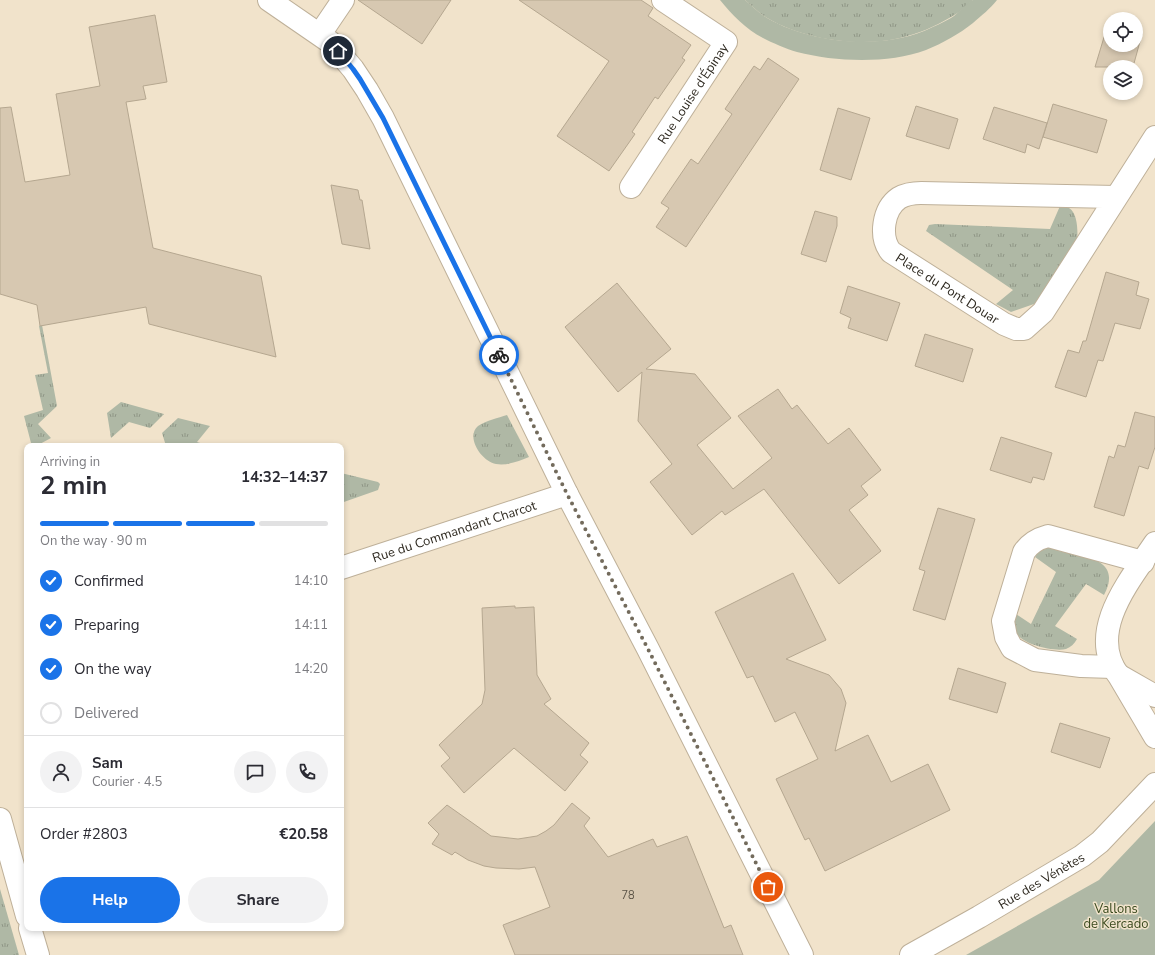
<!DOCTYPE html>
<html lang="en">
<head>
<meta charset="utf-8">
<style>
	:root { --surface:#fff; --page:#f2f2f3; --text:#2b2b33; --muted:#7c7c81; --line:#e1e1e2; --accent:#1a73e8 }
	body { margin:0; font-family:"Nunito Sans",sans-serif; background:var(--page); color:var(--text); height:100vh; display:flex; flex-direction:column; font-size:15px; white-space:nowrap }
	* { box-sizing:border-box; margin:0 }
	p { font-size:13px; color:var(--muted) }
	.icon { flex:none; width:22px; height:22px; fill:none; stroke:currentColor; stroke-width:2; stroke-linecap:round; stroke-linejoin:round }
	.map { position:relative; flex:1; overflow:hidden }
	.panel { position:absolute; left:24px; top:443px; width:320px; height:488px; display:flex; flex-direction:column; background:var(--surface); border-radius:8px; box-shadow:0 2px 6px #0003 }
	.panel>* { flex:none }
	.fabs { position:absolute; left:1103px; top:12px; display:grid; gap:8px }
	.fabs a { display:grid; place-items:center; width:40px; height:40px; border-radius:50%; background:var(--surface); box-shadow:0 2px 6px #0003; font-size:20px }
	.pin { position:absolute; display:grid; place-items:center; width:34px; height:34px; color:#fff; margin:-17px; border:2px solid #fff; border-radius:50%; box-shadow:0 1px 4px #0007 }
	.courier { position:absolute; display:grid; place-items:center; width:40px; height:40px; margin:-20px; border:3px solid #1a73e8; border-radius:50%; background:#fff; color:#222; box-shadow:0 1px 5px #0007 }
	.headline em { font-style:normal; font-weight:700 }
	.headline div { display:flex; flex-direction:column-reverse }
	.headline { display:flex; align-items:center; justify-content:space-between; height:68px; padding:0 16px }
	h1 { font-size:26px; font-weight:700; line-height:30px }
	.bar { display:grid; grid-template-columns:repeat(4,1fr); gap:6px 4px; align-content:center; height:48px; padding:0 16px }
	.bar i { height:5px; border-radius:3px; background:var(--line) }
	.bar .current { background:var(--accent) }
	.bar p { grid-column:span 4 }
	.line { display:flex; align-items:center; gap:10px; padding:0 16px; border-top:1px solid var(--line) }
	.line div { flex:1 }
	.round { display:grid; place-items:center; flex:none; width:42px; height:42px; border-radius:21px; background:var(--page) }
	ol { padding:0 16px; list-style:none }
	li { display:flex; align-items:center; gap:12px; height:44px }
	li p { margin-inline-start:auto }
	li .icon { padding:4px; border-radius:50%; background:var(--accent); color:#fff; stroke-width:4 }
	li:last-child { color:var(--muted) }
	li i { width:22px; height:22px; border:2px solid var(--line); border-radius:50% }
	.primary-button { display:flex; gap:8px; margin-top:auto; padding:8px 16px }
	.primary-button a { flex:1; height:46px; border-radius:24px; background:var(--accent); color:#fff; font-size:16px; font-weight:700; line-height:46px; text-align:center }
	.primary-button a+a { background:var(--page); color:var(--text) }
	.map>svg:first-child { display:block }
	.grass { fill:url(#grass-tufts) }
	.park { fill:#afb8a5 }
	.building { fill:#d7c8b1; stroke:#b5a790 }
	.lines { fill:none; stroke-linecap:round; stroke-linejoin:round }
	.minor-casing { stroke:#beb099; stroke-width:24 }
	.major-casing { stroke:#beb099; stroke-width:24 }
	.minor { stroke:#fff; stroke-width:22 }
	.major { stroke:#fff; stroke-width:22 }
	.done { stroke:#736b5c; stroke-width:4; stroke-dasharray:0 7.2 }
	.route { stroke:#1a73e8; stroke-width:5 }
	.labels { text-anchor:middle; stroke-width:3; stroke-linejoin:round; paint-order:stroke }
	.number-label { font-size:11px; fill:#595245 }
	.street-label { font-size:13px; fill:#2f2a21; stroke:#f1e3cb }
	.park-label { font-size:13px; fill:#3a4a1e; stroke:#f1e3cb }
</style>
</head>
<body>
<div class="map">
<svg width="1155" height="955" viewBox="0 0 1155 955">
	<defs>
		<pattern id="grass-tufts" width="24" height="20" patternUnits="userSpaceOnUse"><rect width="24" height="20" fill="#afb8a5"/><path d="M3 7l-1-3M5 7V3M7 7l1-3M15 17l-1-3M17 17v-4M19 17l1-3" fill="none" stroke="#8f9686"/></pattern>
	</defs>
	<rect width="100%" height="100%" fill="#f1e3cb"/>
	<g class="grass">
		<path d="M 745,0 L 973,0 C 966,6 959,13 951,17 C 936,26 918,34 900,38 C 858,48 798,39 761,14 C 756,10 751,5 745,0 Z"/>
		<path d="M 1060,206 C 1063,206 1067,206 1069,208 C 1078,213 1078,233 1077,242 L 1040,299 L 1034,304 L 1011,312 L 996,304 L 1013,290 L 926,231 L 929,225 L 935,224 L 1050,229 Z"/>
		<polygon points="42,325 57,406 38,424 51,438 38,445 31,443 24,416 43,410 35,375 48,373 39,326"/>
		<polygon points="121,402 164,414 150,428 129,422 111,438 107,413"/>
		<path d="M 507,415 L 529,457 C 519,461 507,466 496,464 C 482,462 465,437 478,426 C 487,420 498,418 507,415 Z"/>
		<polygon points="178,418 210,426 197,442 210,446 166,446 162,433"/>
		<polygon points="341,473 378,482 380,484 378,490 341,503"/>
		<path d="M 1047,547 C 1057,549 1067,552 1078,554 C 1101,560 1118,568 1104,595 L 1086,584 L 1055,626 L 1077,639 C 1074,644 1071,647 1066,649 C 1053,652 1020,644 1015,631 C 1013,626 1013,617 1013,612 L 1031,624 L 1056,572 L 1035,557 L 1039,551 Z"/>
		<polygon points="0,889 19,955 0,955"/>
	</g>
	<g class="park">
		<path d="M 720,0 L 745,0 C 751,5 756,10 761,14 C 804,43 877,50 924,31 C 933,27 945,22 954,16 C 959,12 968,2 973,0 C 978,0 992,0 997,0 C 990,9 982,15 973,23 C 959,34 943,43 926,50 C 888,64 836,62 797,52 C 786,49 773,43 763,38 C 746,29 732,15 720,0 Z"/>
		<polygon points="1155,821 1155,955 966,955 1099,880"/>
	</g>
	<g class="building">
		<polygon points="358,0 451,0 422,44"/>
		<polygon points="519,0 641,0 653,8 648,16 691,45 682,58 685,60 658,99 655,97 632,132 635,134 609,171 557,136 609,61"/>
		<polygon points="155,15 167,82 143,86 146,99 126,102 153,248 261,276 276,357 149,324 146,307 40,326 37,305 0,294 0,108 11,107 25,182 70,175 56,94 100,86 89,27"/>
		<polygon points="1108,24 1110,25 1110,45 1136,45 1136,32 1142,34 1133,67 1095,67"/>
		<polygon points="768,58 799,79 686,247 656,227 669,208 661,203 691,159 698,164 732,114 725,109 754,66 760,70"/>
		<polygon points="1053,104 1107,120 1097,153 1043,137"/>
		<polygon points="916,106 958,119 949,149 906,136"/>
		<polygon points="994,107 1047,123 1039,149 1027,144 1025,153 983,139"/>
		<polygon points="838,108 870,118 851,180 820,170"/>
		<polygon points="331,185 358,190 360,200 362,200 370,249 342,244"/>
		<polygon points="815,211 837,217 837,226 826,262 801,254"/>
		<polygon points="1106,272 1139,282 1136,295 1149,299 1140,329 1115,323 1103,361 1098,360 1086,397 1055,387 1068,350 1079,353 1083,341 1086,341"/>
		<polygon points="617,283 671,349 646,369 695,374 731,418 697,445 733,489 772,458 738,416 778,389 792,409 797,405 828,444 849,428 881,470 861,486 868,495 849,510 881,551 839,584 764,489 725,515 722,511 692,535 650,482 672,464 638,421 642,372 618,392 565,327"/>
		<polygon points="848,286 900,303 887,341 848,328 851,318 840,313"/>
		<polygon points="925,334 973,349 963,382 915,366"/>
		<polygon points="1135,412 1155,417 1155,447 1148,469 1139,466 1124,516 1094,507 1109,456 1114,458 1118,445 1125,447"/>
		<polygon points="1001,437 1052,453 1044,480 1033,477 1031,483 990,470"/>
		<polygon points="938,508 975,519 945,620 913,610 925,571 919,569"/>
		<polygon points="793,573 826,640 786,659 829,675 841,689 846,703 835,751 868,735 891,782 928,764 950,810 825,871 809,838 805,840 776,779 818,759 795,712 775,722 753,676 747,678 715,612"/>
		<polygon points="515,606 515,608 534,607 537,675 551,699 544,704 589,743 580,755 588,762 565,791 514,748 464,793 441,766 450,758 439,745 482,704 485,690 482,608"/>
		<polygon points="958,668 1006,683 997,713 949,699"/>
		<polygon points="1060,723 1110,738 1100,768 1051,752"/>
		<polygon points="572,803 590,818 584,826 608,857 653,839 657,847 687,836 724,928 731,925 743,955 515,955 503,925 550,907 535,867 519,869 496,868 484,866 468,860 455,852 452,855 432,844 439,834 428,823 447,805 491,836 518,839 537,836 546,831 554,825"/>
	</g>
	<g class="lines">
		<g class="minor-casing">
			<g id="minor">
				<polyline points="269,0 330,42 353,69 367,90 383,118 567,494 648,649 802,955"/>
				<polyline points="320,34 343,0"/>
				<path id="s1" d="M 631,187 L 726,42 L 663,0"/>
				<path id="s2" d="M 1116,197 L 921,193 C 914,193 906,194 899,198 C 883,209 879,237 891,252 L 1004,324 L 1016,329 L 1024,329 L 1043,312 L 1155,137"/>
				<path d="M 1155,543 C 1131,579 1085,632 1119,676 L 1155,737"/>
				<path id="s3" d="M 341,568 L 567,494"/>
				<path d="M 1113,667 L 1081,666 L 1035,660 L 1012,648 L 1006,637 L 1003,621 L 1024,552 C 1030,543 1037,539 1048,536 L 1143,562"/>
				<polyline points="1120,676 1155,696"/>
				<path id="s4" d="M 911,955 L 979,917 L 1082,856 L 1100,842 L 1155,784"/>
			</g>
		</g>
		<g class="major-casing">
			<g id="major">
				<polyline points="0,819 27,916"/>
				<polyline points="30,928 38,955"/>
			</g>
		</g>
		<use href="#minor" class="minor"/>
		<use href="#major" class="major"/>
	</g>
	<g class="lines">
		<polyline class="done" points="499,355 567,494 648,649 768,887"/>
		<polyline class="route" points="338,51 353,69 360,79 383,118 499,355"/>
	</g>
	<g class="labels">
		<g class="number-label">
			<text x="628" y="899">78</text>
		</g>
		<g class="street-label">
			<text dy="5" stroke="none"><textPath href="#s1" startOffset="112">Rue Louise d'Épinay</textPath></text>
			<text dy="5" stroke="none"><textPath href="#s2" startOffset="345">Place du Pont Douar</textPath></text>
			<text dy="5" stroke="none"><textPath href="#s3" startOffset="119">Rue du Commandant Charcot</textPath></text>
			<text dy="5" stroke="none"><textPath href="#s4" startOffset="150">Rue des Vénètes</textPath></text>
		</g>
		<g class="park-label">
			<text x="1116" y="913">Vallons<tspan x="1116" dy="15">de Kercado</tspan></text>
		</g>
	</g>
</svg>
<div class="fabs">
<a><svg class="icon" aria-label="locate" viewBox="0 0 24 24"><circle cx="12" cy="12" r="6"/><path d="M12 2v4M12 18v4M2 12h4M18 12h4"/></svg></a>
<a><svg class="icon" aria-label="layers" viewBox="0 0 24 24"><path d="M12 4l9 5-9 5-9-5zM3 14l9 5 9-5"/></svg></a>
</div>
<div class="pin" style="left:768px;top:887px;background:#ea580c"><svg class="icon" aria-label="bag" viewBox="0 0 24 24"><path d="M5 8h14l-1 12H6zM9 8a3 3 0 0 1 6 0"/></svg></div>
<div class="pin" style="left:338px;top:51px;background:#1f2937"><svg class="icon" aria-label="home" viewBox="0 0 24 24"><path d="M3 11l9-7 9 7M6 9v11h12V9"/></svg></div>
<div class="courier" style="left:499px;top:355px"><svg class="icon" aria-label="bike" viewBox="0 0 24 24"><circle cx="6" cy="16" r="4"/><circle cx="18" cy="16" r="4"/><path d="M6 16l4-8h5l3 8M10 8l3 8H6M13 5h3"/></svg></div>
<section class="panel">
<div class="headline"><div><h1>2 min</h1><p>Arriving in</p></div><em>14:32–14:37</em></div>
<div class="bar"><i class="current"></i><i class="current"></i><i class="current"></i><i></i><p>On the way · 90 m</p></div>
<ol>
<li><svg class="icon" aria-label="check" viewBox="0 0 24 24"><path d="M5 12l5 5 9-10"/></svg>Confirmed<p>14:10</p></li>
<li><svg class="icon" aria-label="check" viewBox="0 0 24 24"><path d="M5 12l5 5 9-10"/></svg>Preparing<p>14:11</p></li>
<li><svg class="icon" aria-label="check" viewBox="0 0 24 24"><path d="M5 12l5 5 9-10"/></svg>On the way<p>14:20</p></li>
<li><i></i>Delivered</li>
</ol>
<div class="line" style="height:72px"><a class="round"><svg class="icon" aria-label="person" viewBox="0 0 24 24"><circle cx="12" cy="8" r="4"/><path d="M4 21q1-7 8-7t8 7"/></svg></a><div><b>Sam</b><p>Courier · 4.5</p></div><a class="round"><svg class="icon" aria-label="chat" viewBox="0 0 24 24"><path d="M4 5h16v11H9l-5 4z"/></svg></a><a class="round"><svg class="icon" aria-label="phone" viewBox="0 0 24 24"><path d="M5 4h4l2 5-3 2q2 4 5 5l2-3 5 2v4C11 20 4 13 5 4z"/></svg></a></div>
<div class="line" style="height:52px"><div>Order #2803</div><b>€20.58</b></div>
<div class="primary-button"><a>Help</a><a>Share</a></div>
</section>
</div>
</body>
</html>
